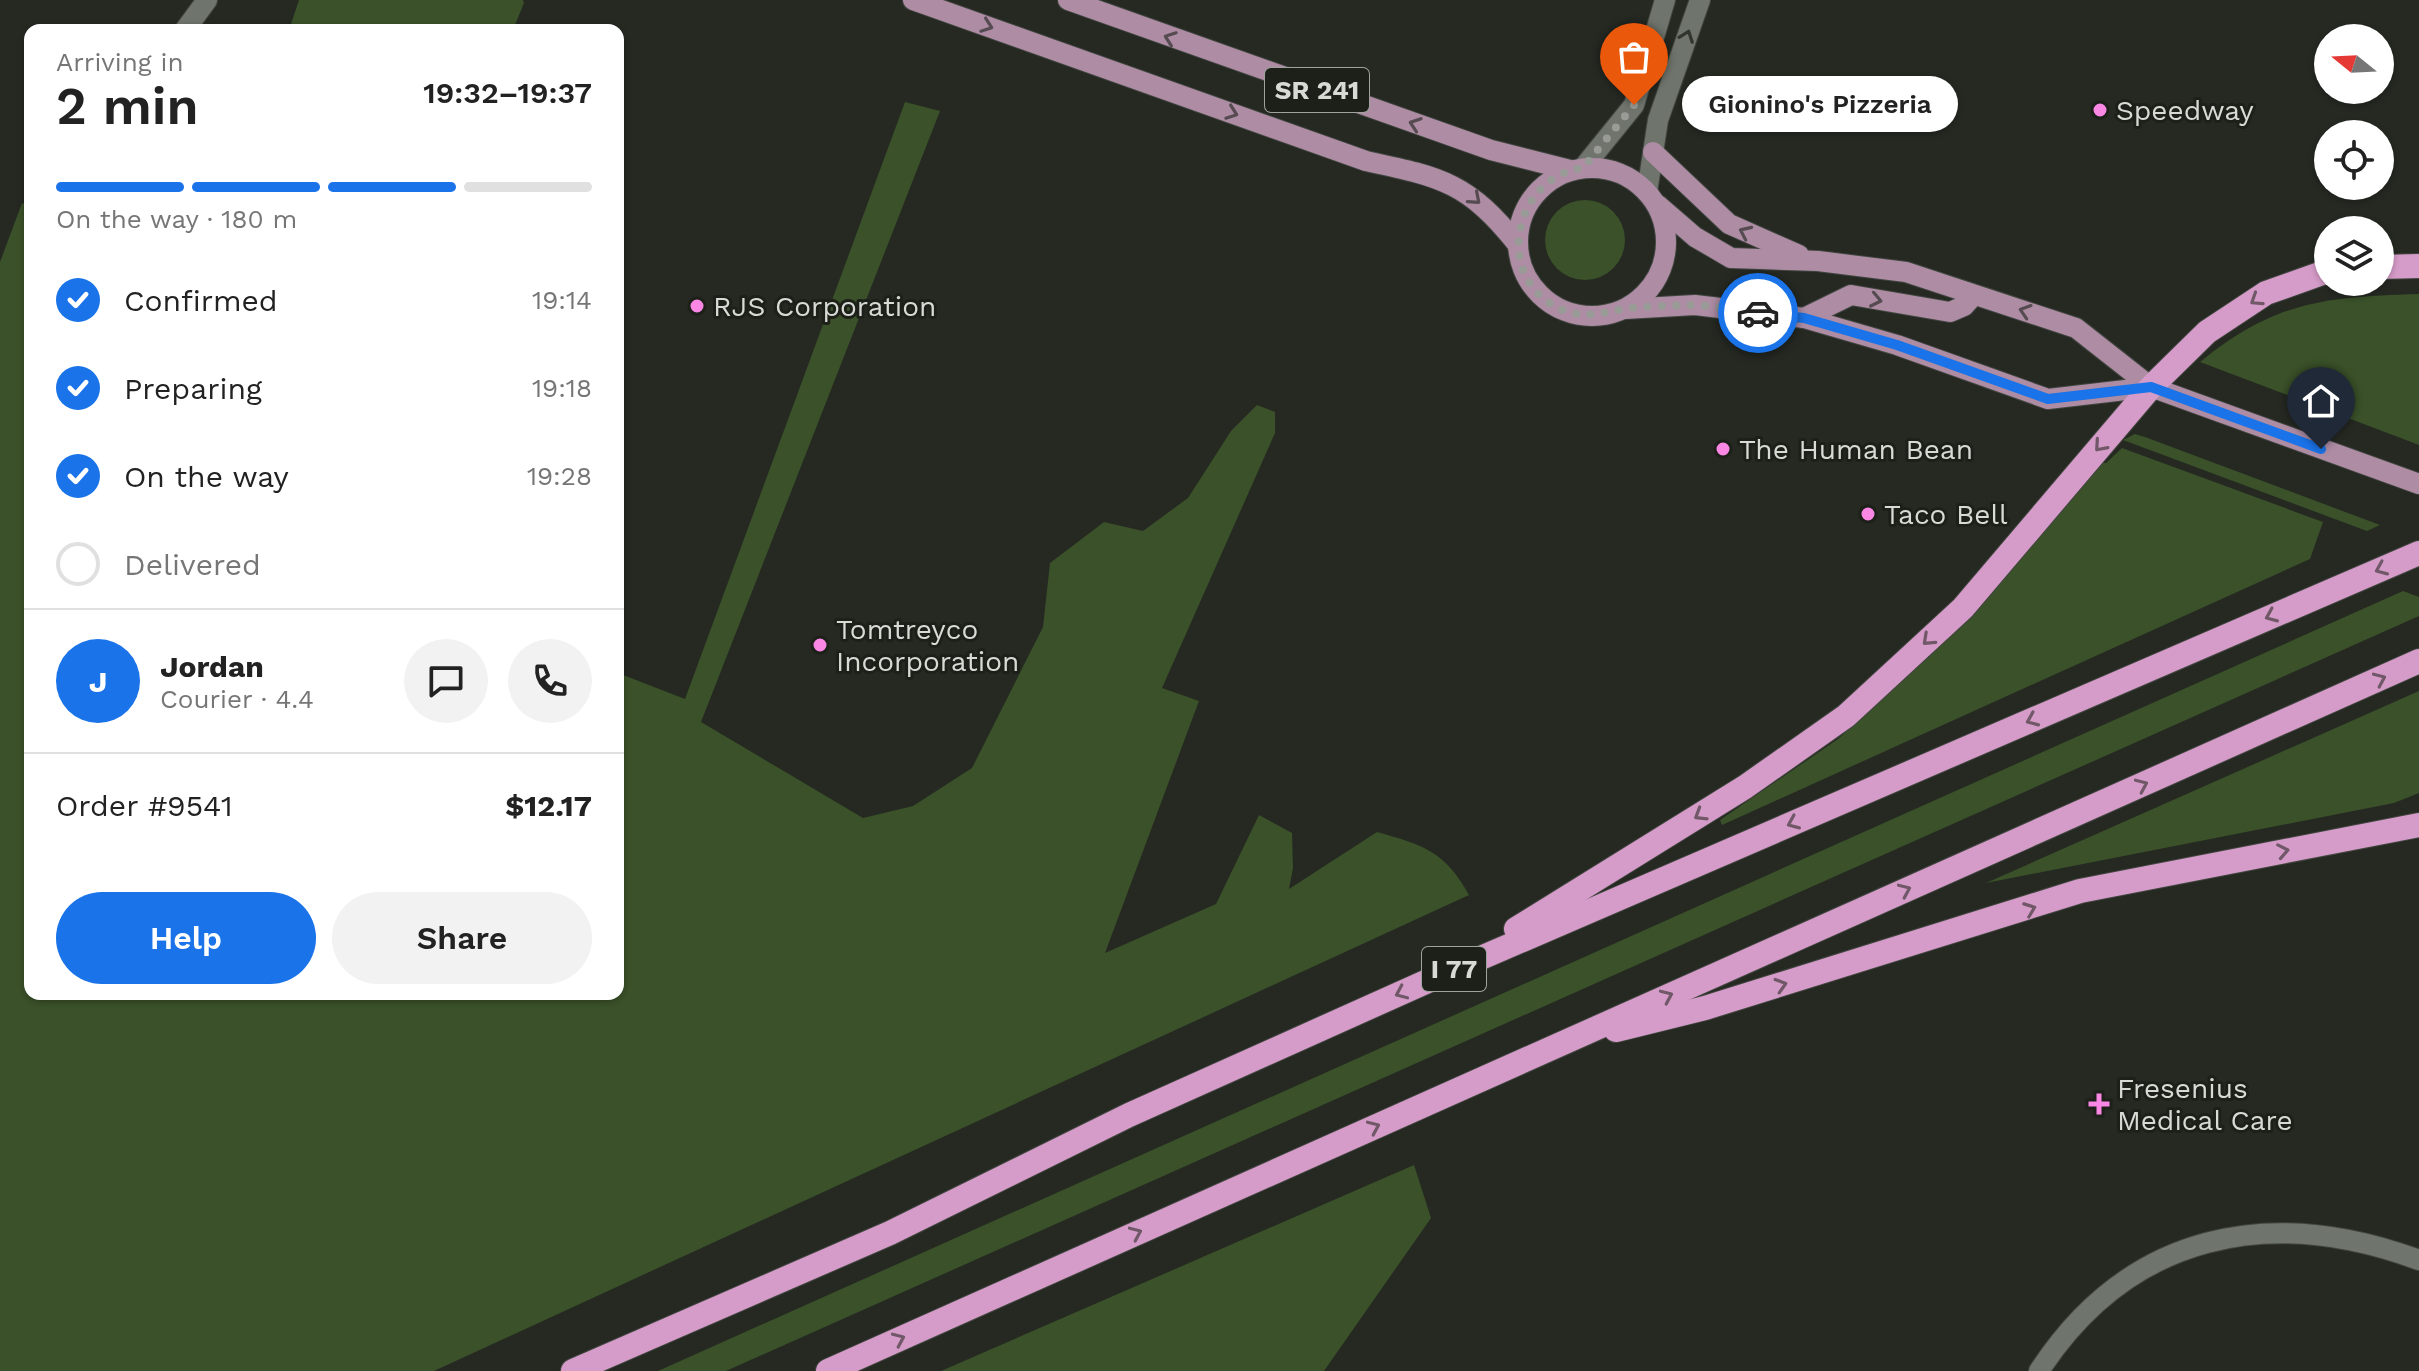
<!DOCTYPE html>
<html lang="en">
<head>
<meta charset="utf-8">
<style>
	:root { --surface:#fff; --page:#f2f2f2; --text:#222; --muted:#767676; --line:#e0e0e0; --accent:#1a73e8 }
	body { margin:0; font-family:"Work Sans",sans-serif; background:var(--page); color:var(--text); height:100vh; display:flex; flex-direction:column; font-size:30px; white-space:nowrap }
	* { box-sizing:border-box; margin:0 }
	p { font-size:26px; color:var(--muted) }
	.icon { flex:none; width:44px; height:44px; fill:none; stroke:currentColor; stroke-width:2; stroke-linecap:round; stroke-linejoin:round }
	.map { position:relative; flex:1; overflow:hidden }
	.drawer { position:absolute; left:24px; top:24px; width:600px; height:976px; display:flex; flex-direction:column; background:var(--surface); border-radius:16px; box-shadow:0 2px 6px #0004 }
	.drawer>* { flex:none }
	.needle { width:52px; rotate:288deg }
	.fabs { position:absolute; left:2314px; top:24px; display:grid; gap:16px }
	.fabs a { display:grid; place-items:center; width:80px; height:80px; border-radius:50%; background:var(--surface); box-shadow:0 2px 6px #0004; font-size:40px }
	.pin { position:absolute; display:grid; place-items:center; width:68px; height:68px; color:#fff; margin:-82px -34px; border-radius:50% 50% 50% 0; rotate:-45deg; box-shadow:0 0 8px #0007 }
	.pin .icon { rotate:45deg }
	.courier { position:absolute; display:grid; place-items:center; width:80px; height:80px; margin:-40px; border:6px solid #1a73e8; border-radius:50%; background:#fff; color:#222; box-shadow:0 2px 10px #0007 }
	.bubble { position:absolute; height:56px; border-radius:28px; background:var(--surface); box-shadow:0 2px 6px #0004; font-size:26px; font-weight:600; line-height:56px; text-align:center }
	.headline em { font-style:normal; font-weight:600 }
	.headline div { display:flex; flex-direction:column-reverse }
	.headline { display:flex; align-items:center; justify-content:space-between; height:136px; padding:0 32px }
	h1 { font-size:52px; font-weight:600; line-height:60px }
	.bar { display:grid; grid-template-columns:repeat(4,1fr); gap:12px 8px; align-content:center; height:96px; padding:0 32px }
	.bar i { height:10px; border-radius:6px; background:var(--line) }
	.bar .current { background:var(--accent) }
	.bar p { grid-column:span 4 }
	.line { display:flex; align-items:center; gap:20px; padding:0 32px; border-top:2px solid var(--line) }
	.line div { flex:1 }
	.round { display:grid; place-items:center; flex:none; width:84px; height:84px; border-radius:42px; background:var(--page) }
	ol { padding:0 32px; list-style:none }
	li { display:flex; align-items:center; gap:24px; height:88px }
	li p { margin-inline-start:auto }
	li .icon { padding:8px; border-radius:50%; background:var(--accent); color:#fff; stroke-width:4 }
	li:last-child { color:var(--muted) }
	li i { width:44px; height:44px; border:4px solid var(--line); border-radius:50% }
	.cta { display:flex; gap:16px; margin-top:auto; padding:16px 32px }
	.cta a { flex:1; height:92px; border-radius:48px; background:var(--accent); color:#fff; font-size:32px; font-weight:600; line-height:92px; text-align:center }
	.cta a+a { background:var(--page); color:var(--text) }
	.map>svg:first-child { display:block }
	.green { fill:#3a5129 }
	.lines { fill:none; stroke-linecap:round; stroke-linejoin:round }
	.street-casing { stroke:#424640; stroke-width:22 }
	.secondary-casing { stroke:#424640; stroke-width:22 }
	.primary-casing { stroke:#424640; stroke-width:22 }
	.highway-casing { stroke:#424640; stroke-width:26 }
	.street { stroke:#6f746c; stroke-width:20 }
	.secondary { stroke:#6f746c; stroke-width:20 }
	.primary { stroke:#ad8ca4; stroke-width:20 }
	.highway { stroke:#d69cc9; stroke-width:24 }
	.oneway { stroke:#564b51 }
	.oneway2 { stroke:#31352e }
	.oneway3 { stroke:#705868 }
	.done { stroke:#999c96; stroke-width:8; stroke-dasharray:0 14.4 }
	.route { stroke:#1a73e8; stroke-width:10 }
	.poi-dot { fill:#fb87e5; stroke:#1c2019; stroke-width:3 }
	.labels { text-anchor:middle; stroke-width:6; stroke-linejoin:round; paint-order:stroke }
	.shield { fill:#1c2019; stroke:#9fa29d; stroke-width:2 }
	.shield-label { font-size:26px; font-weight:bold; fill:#d7dad5 }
	.poi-label { font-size:28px; fill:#d7dad5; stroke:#1c2019; text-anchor:start }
</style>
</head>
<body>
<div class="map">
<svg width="2419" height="1371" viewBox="0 0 2419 1371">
	<rect width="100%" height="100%" fill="#252922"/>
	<g class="green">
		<polygon points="299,0 523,0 524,3 513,30 289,30"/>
		<path d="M 905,102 L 940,111 L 701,722 L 863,818 L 913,806 L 972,768 L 1043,627 L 1050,563 L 1104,522 L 1143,531 L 1188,498 L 1231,431 L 1257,405 L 1275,412 L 1275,433 L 1162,688 L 1199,701 L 1105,953 L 1216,904 L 1259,815 L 1292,833 L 1293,868 L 1289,889 L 1377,832 C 1423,845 1445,851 1469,895 L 434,1371 L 0,1371 L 0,262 L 22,203 L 30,207 L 30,994 L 618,994 L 618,673 L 685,699 Z"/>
		<circle cx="1585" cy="240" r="40"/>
		<path d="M 2419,294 L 2419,445 L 2200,362 C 2275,301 2325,297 2419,294 Z"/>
		<polygon points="2135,434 2145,437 2380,525 2367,531 2123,440"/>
		<polygon points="2122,448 2323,522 2310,559 1722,825 1720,820 1838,739 1933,653 2099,463 2106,463"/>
		<polygon points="2403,591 2419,597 2419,616 726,1371 658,1371"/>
		<polygon points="2419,691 2419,793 2394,803 1986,883"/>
		<polygon points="1414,1165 1431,1218 1324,1371 941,1371"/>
	</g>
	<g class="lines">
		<g class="street-casing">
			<g id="street">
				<polyline points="185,30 207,0"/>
				<path d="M 2039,1371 C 2130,1232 2270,1205 2419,1260"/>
			</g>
		</g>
		<g class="secondary-casing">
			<g id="secondary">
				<polyline points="1583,168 1634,105 1665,0"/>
				<polyline points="1647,192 1658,120 1700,0"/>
			</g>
		</g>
		<g class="primary-casing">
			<g id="primary">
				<path d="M 913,0 L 1366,161 C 1441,177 1468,182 1518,245"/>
				<polyline points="1068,0 1491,150 1570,170"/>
				<polyline points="1653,152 1729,224 1799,255"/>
				<circle cx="1592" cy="242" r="74"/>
				<polyline points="1658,205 1695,237 1731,258 1818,261 1906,272 2076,328 2151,387 2419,484"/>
				<polyline points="1625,309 1695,305 1804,318 1897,345 2048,399 2151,387"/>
				<polyline points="1804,318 1851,295 1950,312 1964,306 1974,295"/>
			</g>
		</g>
		<g class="highway-casing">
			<g id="highway">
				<polyline points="2380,267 2419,266"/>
				<polyline points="1516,929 1745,787 1846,716 1963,608 2151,387 2207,332 2266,293 2328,271"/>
				<polyline points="1616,1030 1705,1008 2080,891 2419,825"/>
				<polyline points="573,1371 890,1233 1129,1115 1439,976 2419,553"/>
				<polyline points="828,1371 2419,661"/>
			</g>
		</g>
		<use href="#street" class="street"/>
		<use href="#secondary" class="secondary"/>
		<use href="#primary" class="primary"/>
		<use href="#highway" class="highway"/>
	</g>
	<defs><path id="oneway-chevron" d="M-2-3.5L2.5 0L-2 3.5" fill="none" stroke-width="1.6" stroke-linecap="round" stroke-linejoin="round" transform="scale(2)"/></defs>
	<g class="oneway">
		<use href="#oneway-chevron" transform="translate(987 26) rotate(20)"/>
		<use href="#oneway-chevron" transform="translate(1170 38) rotate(-160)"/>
		<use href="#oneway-chevron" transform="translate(1232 113) rotate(20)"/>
		<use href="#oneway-chevron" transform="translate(1415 124) rotate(-161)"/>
		<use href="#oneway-chevron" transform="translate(1475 199) rotate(41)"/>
		<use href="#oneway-chevron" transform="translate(1745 232) rotate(-155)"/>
		<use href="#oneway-chevron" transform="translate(1876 300) rotate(12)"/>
		<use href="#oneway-chevron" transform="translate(2025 311) rotate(-162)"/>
	</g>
	<use class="oneway2" href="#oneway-chevron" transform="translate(1687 36) rotate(-70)"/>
	<g class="oneway3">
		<use href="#oneway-chevron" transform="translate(2256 300) rotate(147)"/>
		<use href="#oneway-chevron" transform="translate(2100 446) rotate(131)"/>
		<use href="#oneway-chevron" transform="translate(2381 569) rotate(157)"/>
		<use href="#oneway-chevron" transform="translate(2271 616) rotate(157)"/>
		<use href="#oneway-chevron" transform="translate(1928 640) rotate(137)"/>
		<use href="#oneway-chevron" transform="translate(2380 679) rotate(-24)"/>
		<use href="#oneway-chevron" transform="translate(2032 720) rotate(157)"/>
		<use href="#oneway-chevron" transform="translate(2142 785) rotate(-24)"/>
		<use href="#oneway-chevron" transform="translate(1700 815) rotate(148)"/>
		<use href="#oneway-chevron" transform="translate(1793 823) rotate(157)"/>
		<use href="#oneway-chevron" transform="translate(2283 851) rotate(-11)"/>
		<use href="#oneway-chevron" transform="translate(1905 890) rotate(-24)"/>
		<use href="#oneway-chevron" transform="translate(2030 909) rotate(-21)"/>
		<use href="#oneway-chevron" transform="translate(1781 985) rotate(-17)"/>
		<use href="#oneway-chevron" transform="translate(1401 993) rotate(156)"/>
		<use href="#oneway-chevron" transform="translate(1667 996) rotate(-24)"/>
		<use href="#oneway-chevron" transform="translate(1374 1127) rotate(-24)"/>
		<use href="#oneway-chevron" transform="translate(1136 1233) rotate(-24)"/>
		<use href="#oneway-chevron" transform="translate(899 1339) rotate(-24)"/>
	</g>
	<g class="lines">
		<path class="done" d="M 1634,105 L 1583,168 C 1517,176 1493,270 1553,305 C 1581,322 1601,312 1629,308 C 1649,306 1670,306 1690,305 C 1712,305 1736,310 1758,313"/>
		<polyline class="route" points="1758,313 1804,318 1897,345 2048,399 2151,387 2321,449"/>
	</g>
	<g class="poi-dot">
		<circle cx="2100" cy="110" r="8"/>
		<circle cx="697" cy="306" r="8"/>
		<circle cx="1723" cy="449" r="8"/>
		<circle cx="1868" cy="514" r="8"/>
		<circle cx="820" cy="645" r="8"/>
		<path d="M2095 1092h8v8h8v8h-8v8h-8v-8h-8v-8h8z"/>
	</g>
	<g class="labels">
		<g class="shield">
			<rect x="1265" y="68" width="104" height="44" rx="6"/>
			<rect x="1422" y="947" width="64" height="44" rx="6"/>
		</g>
		<g class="shield-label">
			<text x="1317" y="99">SR 241</text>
			<text x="1454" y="978">I 77</text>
		</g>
		<g class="poi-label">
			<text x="2116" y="120">Speedway</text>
			<text x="713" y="316">RJS Corporation</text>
			<text x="1739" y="459">The Human Bean</text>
			<text x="1884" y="524">Taco Bell</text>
			<text x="836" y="639">Tomtreyco<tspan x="836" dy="32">Incorporation</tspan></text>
			<text x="2117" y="1098">Fresenius<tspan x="2117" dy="32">Medical Care</tspan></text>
		</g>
	</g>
</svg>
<div class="fabs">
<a><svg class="needle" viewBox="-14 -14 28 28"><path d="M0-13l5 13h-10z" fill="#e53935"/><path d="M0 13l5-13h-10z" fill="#767676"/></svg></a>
<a><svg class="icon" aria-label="locate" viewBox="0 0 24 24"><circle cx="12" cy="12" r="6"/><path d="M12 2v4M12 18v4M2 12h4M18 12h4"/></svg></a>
<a><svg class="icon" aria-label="layers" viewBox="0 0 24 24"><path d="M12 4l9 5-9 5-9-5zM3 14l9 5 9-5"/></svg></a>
</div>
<div class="pin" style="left:1634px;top:105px;background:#ea580c"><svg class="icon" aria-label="bag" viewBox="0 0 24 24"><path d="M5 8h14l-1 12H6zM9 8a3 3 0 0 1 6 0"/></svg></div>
<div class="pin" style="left:2321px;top:449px;background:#1f2937"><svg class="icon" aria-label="home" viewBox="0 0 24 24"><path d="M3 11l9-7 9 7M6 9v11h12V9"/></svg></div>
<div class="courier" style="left:1758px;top:313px"><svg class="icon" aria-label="car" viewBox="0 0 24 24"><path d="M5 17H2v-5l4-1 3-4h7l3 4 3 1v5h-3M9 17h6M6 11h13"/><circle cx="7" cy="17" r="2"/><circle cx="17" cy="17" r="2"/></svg></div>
<div class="bubble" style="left:1682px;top:76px;width:276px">Gionino's Pizzeria</div>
<section class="drawer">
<div class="headline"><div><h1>2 min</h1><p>Arriving in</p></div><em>19:32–19:37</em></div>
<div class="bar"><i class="current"></i><i class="current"></i><i class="current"></i><i></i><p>On the way · 180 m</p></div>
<ol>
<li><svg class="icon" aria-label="check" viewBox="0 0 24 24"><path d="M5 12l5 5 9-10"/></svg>Confirmed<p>19:14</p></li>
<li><svg class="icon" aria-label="check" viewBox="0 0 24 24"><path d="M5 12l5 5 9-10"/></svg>Preparing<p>19:18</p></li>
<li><svg class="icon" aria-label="check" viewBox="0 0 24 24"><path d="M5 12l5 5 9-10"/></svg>On the way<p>19:28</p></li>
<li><i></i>Delivered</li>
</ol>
<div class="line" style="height:144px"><b class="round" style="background:var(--accent);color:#fff">J</b><div><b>Jordan</b><p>Courier · 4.4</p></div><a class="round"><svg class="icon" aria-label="chat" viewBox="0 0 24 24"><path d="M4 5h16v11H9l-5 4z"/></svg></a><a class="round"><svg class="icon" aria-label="phone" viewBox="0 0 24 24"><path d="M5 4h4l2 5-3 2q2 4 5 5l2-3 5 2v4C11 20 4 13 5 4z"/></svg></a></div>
<div class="line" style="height:104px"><div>Order #9541</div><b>$12.17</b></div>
<div class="cta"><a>Help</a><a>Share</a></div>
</section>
</div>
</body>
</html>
